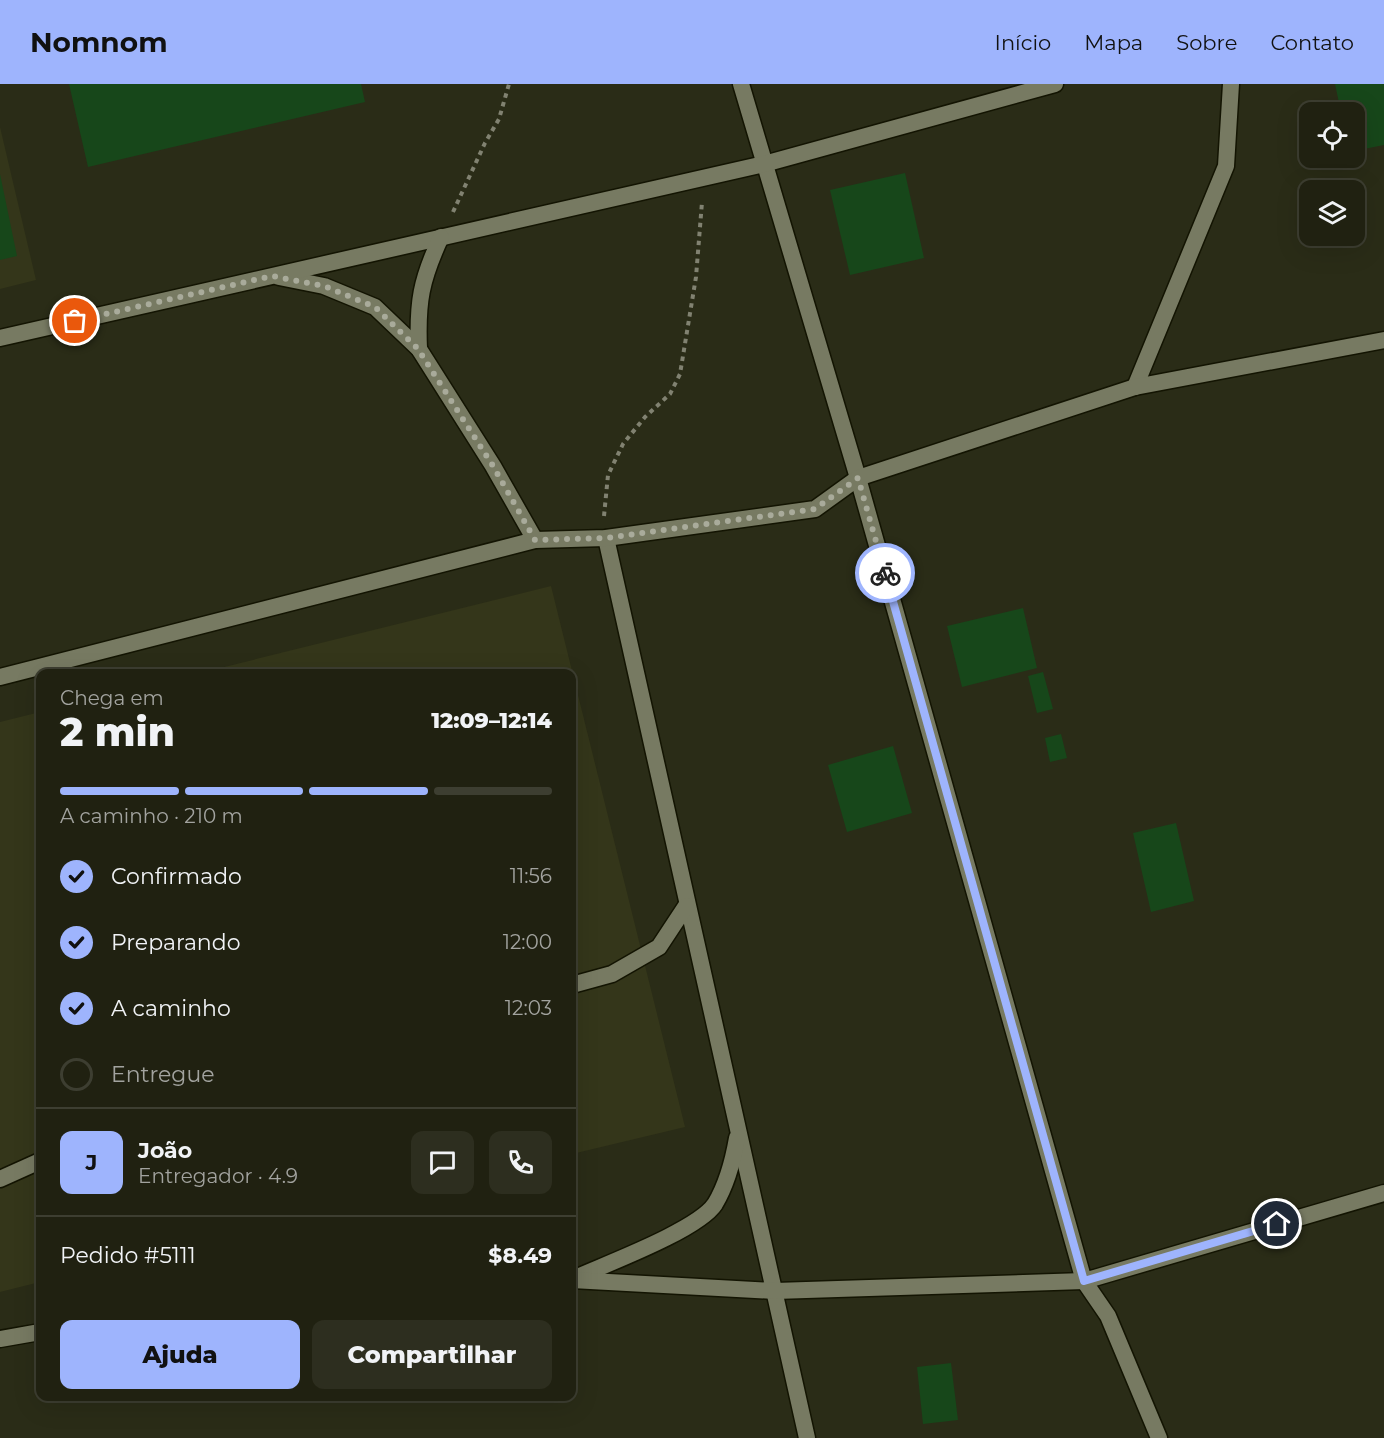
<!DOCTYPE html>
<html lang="pt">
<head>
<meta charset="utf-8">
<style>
	:root { --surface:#202111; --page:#2d2e1f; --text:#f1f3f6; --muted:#a2a39f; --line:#3d3e31; --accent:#9eb4fd }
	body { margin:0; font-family:Montserrat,sans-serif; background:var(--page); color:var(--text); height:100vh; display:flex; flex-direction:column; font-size:22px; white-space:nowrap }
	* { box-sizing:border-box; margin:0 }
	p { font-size:20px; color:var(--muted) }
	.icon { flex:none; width:33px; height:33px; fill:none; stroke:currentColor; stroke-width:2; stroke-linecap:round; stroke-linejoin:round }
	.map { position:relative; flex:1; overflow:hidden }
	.drawer { position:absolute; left:36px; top:585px; width:540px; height:732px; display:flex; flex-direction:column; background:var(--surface); border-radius:12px; box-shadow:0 6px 24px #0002,0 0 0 2px var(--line) }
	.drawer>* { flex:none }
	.fabs { position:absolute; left:1299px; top:18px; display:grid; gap:12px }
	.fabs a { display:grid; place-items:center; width:66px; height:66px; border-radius:12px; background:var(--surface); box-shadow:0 6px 24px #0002,0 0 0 2px var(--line); font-size:30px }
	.pin { position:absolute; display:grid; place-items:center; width:51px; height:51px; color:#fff; margin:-26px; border:3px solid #fff; border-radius:50%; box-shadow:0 2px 6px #0007 }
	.courier { position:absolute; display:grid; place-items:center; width:60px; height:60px; margin:-30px; border:4px solid #9eb4fd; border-radius:50%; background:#fff; color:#222; box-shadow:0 2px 8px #0007 }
	.head em { font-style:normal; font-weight:800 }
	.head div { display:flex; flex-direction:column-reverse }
	.head { display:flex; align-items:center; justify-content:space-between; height:102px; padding:0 24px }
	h1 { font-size:39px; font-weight:800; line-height:45px }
	.bar { display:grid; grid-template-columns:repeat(4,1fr); gap:9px 6px; align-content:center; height:72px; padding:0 24px }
	.bar i { height:8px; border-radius:4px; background:var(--line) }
	.bar .active { background:var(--accent) }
	.bar p { grid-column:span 4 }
	.line { display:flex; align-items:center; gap:15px; padding:0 24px; border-top:2px solid var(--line) }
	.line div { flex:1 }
	.round { display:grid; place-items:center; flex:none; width:63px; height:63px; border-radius:12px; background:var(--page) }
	ol { padding:0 24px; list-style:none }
	li { display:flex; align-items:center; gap:18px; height:66px }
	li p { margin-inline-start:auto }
	li .icon { padding:6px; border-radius:50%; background:var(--accent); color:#111; stroke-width:4 }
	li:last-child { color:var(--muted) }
	li i { width:33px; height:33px; border:3px solid var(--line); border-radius:50% }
	.primary-button { display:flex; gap:12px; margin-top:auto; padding:12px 24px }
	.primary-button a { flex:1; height:69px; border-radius:12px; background:var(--accent); color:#111; font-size:24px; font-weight:800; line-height:69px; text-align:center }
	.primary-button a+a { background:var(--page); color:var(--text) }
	header { display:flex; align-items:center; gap:36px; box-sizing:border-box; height:84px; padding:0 30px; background:var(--accent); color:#111 }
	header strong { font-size:28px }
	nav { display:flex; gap:33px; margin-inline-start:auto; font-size:21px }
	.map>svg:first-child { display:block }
	.built { fill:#34361a }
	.building { fill:#17471a }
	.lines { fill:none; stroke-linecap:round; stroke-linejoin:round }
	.minor-casing { stroke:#131402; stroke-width:19 }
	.path { stroke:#818271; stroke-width:4; stroke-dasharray:4.5 4.5; stroke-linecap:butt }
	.minor { stroke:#777a62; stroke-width:16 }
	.done { stroke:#a9ab9b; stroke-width:6; stroke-dasharray:0 10.8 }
	.route { stroke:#9eb4fd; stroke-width:8 }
</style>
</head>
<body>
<header>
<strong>Nomnom</strong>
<nav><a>Início</a><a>Mapa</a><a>Sobre</a><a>Contato</a></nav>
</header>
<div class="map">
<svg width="1384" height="1354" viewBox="0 0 1384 1354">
	<rect width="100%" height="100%" fill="#2a2c17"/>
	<g class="built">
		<polygon points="0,43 36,196 0,205"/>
		<polygon points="551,502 685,1043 572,1070 572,590 196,590"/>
		<polygon points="40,628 40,1198 0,1208 0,638"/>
	</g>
	<g class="building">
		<polygon points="69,0 361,0 365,18 88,83"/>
		<polygon points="1335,0 1384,0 1384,61 1354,67 1354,28 1341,28"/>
		<polygon points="905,89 924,174 850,191 830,106"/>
		<polygon points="0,90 17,172 0,176"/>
		<polygon points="1023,524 1037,584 962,603 947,542"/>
		<polygon points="1043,588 1053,625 1037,629 1028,592"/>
		<polygon points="1061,650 1067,674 1050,678 1045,654"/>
		<polygon points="893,662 912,729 847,748 828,681"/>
		<polygon points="1176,739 1194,817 1151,828 1133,749"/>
		<polygon points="951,1279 958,1336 923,1340 917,1283"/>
	</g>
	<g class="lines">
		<g class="minor-casing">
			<g id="minor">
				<polyline points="741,0 858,394 1084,1197 1108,1232 1159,1354"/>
				<polyline points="279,193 324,202 375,223 419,265 493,382 535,456"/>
				<polyline points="0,254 764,80 1055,0"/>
				<path d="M 419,265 C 417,218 421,196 441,153"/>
				<polyline points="1135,303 1226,82 1231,0"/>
				<polyline points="606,454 807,1354"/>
				<polyline points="0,593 535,456 606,454 815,425 858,394 1135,303 1384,256"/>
				<polyline points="572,901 612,890 659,863 686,822"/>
				<polyline points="0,1095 40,1077"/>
				<path d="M 575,1194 C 606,1180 698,1146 715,1120 C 727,1100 733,1077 737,1054"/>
				<polyline points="572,1196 775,1207 1084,1197 1384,1109"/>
				<polyline points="0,1255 40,1248"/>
			</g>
		</g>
		<g class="path">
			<polyline points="453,128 485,59 499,35 509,0"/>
			<polyline points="604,432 608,391 623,360 645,333 670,310 680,290 696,193 702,118"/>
		</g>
		<use href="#minor" class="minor"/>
	</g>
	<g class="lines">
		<polyline class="done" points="75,237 272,192 324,202 375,223 418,265 493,382 535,456 606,454 815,425 858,394 885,489"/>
		<polyline class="route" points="885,489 1084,1197 1277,1140"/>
	</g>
</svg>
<div class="fabs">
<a><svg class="icon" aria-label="locate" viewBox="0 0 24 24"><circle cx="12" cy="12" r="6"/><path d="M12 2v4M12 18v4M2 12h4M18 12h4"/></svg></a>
<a><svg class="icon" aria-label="layers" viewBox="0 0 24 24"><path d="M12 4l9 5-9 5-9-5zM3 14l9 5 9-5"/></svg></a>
</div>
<div class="pin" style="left:75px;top:237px;background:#ea580c"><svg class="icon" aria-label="bag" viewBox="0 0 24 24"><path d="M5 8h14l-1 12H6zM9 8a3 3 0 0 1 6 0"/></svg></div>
<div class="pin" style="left:1277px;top:1140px;background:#1f2937"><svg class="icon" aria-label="home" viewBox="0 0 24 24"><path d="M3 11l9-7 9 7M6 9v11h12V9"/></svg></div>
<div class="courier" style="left:885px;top:489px"><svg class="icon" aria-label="bike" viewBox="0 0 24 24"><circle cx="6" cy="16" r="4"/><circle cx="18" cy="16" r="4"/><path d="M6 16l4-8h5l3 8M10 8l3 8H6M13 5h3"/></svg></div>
<section class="drawer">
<div class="head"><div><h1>2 min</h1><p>Chega em</p></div><em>12:09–12:14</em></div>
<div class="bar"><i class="active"></i><i class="active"></i><i class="active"></i><i></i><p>A caminho · 210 m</p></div>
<ol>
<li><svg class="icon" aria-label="check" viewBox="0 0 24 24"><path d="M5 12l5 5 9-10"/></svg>Confirmado<p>11:56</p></li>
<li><svg class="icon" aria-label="check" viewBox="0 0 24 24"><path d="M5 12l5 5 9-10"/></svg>Preparando<p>12:00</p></li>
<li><svg class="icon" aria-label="check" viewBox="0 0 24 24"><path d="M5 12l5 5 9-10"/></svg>A caminho<p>12:03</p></li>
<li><i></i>Entregue</li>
</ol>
<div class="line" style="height:108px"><b class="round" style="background:var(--accent);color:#111">J</b><div><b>João</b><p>Entregador · 4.9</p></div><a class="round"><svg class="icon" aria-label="chat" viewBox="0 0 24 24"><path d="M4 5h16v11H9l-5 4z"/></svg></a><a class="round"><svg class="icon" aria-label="phone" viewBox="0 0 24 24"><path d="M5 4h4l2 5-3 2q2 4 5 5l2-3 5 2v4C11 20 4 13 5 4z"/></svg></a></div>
<div class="line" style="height:78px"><div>Pedido #5111</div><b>$8.49</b></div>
<div class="primary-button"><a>Ajuda</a><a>Compartilhar</a></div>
</section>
</div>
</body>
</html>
